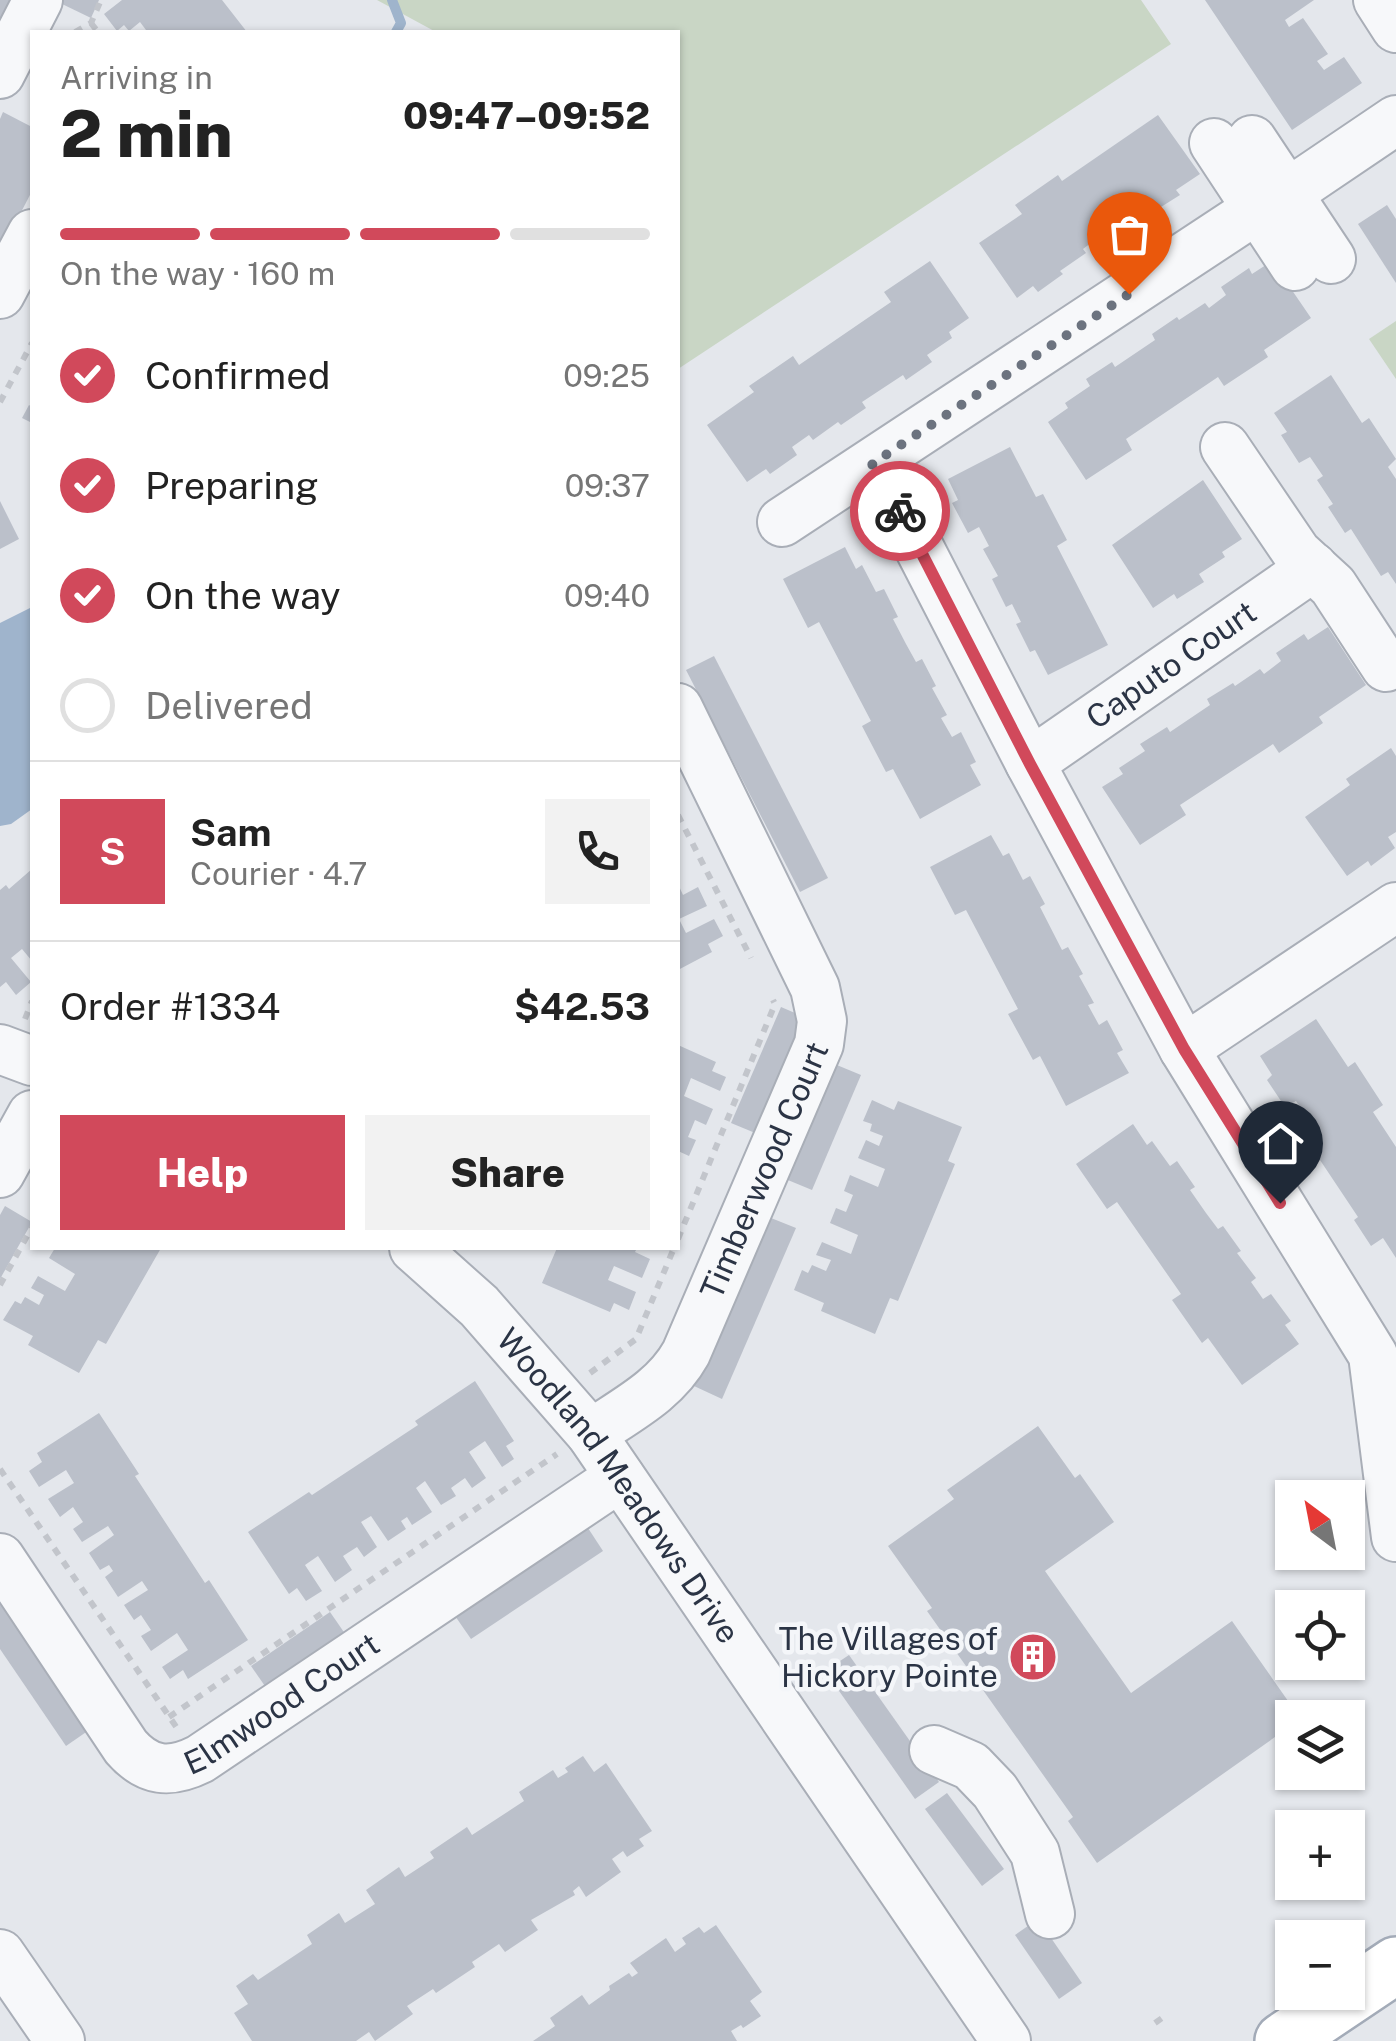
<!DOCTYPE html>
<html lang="en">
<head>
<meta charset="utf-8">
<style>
	:root { --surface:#fff; --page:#f2f2f2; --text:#222; --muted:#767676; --line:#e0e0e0; --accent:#d1495b }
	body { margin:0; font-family:"Public Sans",sans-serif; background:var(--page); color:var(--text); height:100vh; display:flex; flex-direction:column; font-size:38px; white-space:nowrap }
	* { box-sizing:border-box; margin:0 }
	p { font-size:32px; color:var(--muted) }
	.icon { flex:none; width:55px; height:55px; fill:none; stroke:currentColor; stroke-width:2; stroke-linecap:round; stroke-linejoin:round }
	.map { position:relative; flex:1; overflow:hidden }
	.side { position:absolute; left:30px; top:30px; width:650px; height:1220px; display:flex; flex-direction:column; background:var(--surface); border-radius:0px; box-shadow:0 2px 8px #0004 }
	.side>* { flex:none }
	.needle { width:65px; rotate:328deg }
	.fabs { position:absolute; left:1275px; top:1480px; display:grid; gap:20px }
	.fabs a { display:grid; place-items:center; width:90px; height:90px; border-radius:0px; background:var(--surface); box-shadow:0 2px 8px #0004; font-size:50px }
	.pin { position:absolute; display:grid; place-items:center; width:85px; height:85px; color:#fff; margin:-102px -42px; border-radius:50% 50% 50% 0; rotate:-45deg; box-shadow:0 0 10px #0007 }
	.pin .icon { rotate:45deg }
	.courier { position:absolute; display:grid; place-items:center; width:100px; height:100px; margin:-50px; border:8px solid #d1495b; border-radius:50%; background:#fff; color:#222; box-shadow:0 2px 12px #0007 }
	.headline em { font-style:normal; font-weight:800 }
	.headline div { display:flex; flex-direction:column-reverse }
	.headline { display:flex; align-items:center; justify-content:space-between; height:170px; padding:0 30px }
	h1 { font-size:65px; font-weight:800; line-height:75px }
	.bar { display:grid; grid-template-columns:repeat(4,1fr); gap:15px 10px; align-content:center; height:120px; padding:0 30px }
	.bar i { height:12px; border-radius:8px; background:var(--line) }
	.bar .selected { background:var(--accent) }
	.bar p { grid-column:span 4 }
	.line { display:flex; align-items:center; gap:25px; padding:0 30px; border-top:2px solid var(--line) }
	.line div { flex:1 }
	.round { display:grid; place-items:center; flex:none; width:105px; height:105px; border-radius:0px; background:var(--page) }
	ol { padding:0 30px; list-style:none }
	li { display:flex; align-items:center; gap:30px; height:110px }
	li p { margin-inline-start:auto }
	li .icon { padding:10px; border-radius:50%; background:var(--accent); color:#fff; stroke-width:4 }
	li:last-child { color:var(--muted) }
	li i { width:55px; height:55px; border:5px solid var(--line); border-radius:50% }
	.primary-button { display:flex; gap:20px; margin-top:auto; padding:20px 30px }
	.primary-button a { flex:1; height:115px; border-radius:0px; background:var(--accent); color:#fff; font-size:40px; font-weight:800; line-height:115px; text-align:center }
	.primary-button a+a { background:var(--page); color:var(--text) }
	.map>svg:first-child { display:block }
	.green { fill:#c9d6c5 }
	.water { fill:#9fb4cc }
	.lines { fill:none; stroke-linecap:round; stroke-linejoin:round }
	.stream { stroke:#9fb4cc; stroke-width:10 }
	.building { fill:#bbc0ca }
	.minor-casing { stroke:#a9aeb7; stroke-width:52 }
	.major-casing { stroke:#a3abb8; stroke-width:60 }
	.path { stroke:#c2c5cb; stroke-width:6; stroke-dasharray:8 8; stroke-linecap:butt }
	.minor { stroke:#f7f8fa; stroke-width:48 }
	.major { stroke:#fff; stroke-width:55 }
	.done { stroke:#6c737f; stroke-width:10; stroke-dasharray:0 18 }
	.route { stroke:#d1495b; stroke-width:12 }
	.labels { text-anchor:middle; stroke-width:9; stroke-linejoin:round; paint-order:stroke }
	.street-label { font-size:32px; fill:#2b3445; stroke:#f4f6f9 }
	.poi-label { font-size:32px; fill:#2b3445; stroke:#f4f6f9; text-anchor:end }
</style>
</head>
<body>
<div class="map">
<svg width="1396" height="2041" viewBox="0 0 1396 2041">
	<rect width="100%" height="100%" fill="#e4e7ec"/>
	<g class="green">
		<polygon points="377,0 1141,0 1171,44 678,369 678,32 436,32"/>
		<polygon points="1396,321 1396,379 1369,339"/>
	</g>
	<polygon class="water" points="32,607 32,809 11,824 0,826 0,623"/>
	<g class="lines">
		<polyline class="stream" points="392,0 401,23 396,32"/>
	</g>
	<g class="building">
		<polygon points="0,0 20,0 0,39"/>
		<polygon points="61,0 99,0 91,18 60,3"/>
		<polygon points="122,0 222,0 247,32 143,32 146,30 140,22 129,31 124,25 117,31 104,14"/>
		<polygon points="1205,0 1314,0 1285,20 1289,27 1303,18 1328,54 1317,61 1324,70 1344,57 1362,83 1292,130"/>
		<polygon points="3,112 32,127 32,191 0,253 0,119"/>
		<polygon points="1158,115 1200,174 1176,190 1180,195 1153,212 1149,206 1130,220 1134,225 1106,245 1100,236 1083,249 1086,253 1060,271 1063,274 1038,292 1033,286 1017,298 979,243 1022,214 1015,205 1058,175 1062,181"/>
		<polygon points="1387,205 1396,219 1396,283 1358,224"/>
		<polygon points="930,261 969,318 949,332 952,338 927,355 932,362 906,380 903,375 862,402 866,408 841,425 838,422 813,440 809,435 792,447 797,455 770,474 766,469 747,482 707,425 754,392 749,386 793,356 799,365 891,302 884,292"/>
		<polygon points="1272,261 1311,318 1264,350 1268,357 1224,386 1218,377 1126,439 1132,450 1086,480 1048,422 1068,408 1065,403 1090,386 1086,379 1112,362 1115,367 1155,340 1152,334 1177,317 1179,320 1205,303 1209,308 1226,295 1221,287 1249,268 1252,274"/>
		<polygon points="1331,375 1362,423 1369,418 1396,459 1388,467 1396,479 1396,584 1388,572 1381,576 1351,529 1345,533 1328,507 1333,504 1317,480 1323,476 1310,457 1299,463 1281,435 1287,432 1274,413"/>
		<polygon points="29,405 32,407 32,423 22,418"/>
		<polygon points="1010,447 1036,497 1043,494 1067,540 1057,546 1108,645 1048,675 1035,650 1030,652 1016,624 1021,622 1012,604 1006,607 992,579 998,576 983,549 989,546 979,527 968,533 952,503 958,500 948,479"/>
		<polygon points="1203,480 1242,539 1222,552 1225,557 1199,574 1204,582 1177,599 1174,594 1153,608 1112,545"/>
		<polygon points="0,501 19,539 0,549"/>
		<polygon points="845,547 856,569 862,565 876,592 884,589 898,617 893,619 906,644 916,662 922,659 936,686 932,688 947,715 941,718 952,737 961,732 976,762 970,765 981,785 920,819 893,769 886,772 862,726 871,721 819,622 808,628 783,579"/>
		<polygon points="1328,627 1366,685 1319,717 1323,723 1279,753 1273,744 1180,805 1186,815 1140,845 1102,787 1123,774 1119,768 1145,751 1140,744 1167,727 1170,732 1210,705 1207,699 1233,683 1235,686 1260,669 1264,674 1281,661 1276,653 1304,634 1308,640"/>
		<polygon points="714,656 828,878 800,892 686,670"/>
		<polygon points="1391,748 1396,756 1396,832 1388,837 1395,848 1371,866 1368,861 1347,876 1305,817 1350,785 1346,779"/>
		<polygon points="991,835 1003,856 1009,853 1023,880 1030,876 1045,904 1040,907 1062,950 1068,947 1083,974 1079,976 1094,1003 1088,1005 1099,1025 1107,1020 1123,1050 1117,1053 1129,1073 1066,1106 1040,1056 1033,1060 1008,1014 1018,1009 966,910 955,915 930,867"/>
		<polygon points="32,869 32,961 22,949 11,958 31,982 16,995 6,982 0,987 0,890 6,885 9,889"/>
		<polygon points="678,884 683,895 698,887 707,906 679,919 686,933 714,919 723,936 708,944 712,952 678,970"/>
		<polygon points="781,1007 809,1019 760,1135 731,1123"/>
		<polygon points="1316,1019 1348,1067 1355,1062 1383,1105 1373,1112 1396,1147 1396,1258 1383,1238 1371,1246 1354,1220 1358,1217 1314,1151 1319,1148 1303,1124 1309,1120 1296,1101 1285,1107 1267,1080 1272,1075 1260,1056"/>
		<polygon points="678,1045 716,1062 712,1071 726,1077 720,1091 691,1078 684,1096 713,1109 706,1125 695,1120 688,1137 696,1140 689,1156 678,1151"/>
		<polygon points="832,1063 861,1075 812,1190 783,1178"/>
		<polygon points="872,1100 894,1110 898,1101 962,1127 948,1161 955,1164 898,1301 890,1298 875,1334 821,1311 824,1303 794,1290 802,1270 808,1273 812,1265 826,1271 831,1260 816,1255 822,1242 851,1254 858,1235 830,1223 836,1208 846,1212 853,1195 844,1191 850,1175 878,1187 885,1169 858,1158 866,1140 879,1146 883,1136 870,1131 872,1124 863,1121"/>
		<polygon points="1133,1124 1147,1145 1152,1141 1170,1166 1177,1161 1195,1187 1190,1190 1206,1213 1218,1229 1223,1226 1241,1251 1237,1253 1256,1278 1251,1282 1263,1299 1271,1294 1291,1321 1285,1325 1299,1344 1242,1385 1208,1338 1202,1343 1172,1300 1181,1294 1117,1202 1107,1209 1076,1164"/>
		<polygon points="5,1206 32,1222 0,1279 0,1215"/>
		<polygon points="766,1216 796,1228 722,1399 694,1386"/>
		<polygon points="55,1248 161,1248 106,1344 98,1340 79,1373 28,1345 33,1336 3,1320 15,1301 21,1304 25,1297 39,1305 44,1295 31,1288 38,1276 65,1291 75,1274 49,1258"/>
		<polygon points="557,1248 637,1248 635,1252 650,1259 642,1278 614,1266 608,1280 636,1292 629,1310 614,1303 610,1312 542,1283"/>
		<polygon points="475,1381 514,1441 506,1446 514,1459 502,1467 485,1441 469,1452 486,1478 472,1488 465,1478 451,1488 456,1496 441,1505 425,1481 416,1488 432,1512 412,1525 407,1517 401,1521 406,1529 388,1541 371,1516 361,1522 377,1547 364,1557 357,1547 343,1556 352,1570 335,1582 318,1556 305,1565 322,1591 306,1601 297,1588 289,1594 248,1532 309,1492 312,1495 418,1425 415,1421"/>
		<polygon points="99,1413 139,1474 135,1476 205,1583 209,1580 248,1640 188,1679 183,1670 170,1679 162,1667 188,1650 177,1633 151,1651 141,1636 151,1630 141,1615 134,1620 124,1605 148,1590 142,1581 118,1597 105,1577 113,1571 109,1565 100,1570 89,1553 114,1535 108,1526 82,1542 73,1529 83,1522 73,1507 60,1517 48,1499 74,1483 66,1470 39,1487 29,1471 42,1462 37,1453"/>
		<polygon points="1038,1426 1075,1478 1080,1474 1114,1522 1045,1571 1131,1693 1232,1621 1300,1718 1292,1718 1292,1725 1097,1863 1068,1821 1073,1817 927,1611 932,1608 888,1546 954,1499 947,1490"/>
		<polygon points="586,1525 603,1551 471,1639 453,1613"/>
		<polygon points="0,1593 92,1728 66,1746 0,1649"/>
		<polygon points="330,1612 348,1638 269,1692 251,1666"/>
		<polygon points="849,1655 939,1782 915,1799 825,1671"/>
		<polygon points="583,1756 594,1772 606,1763 652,1831 639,1839 644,1846 627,1857 623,1851 612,1859 621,1872 586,1897 579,1886 573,1891 575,1895 531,1920 538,1930 505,1952 499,1944 472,1962 475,1967 436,1993 433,1989 407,2006 413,2014 375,2041 369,2032 356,2041 252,2041 234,2013 248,2004 236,1986 253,1974 258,1980 312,1944 307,1935 339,1913 345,1923 375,1904 366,1890 399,1867 405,1877 434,1858 430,1852 467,1827 472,1835 524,1801 519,1792 553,1770 558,1778 568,1772 565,1768"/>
		<polygon points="947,1793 1004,1869 982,1886 925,1809"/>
		<polygon points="1038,1919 1082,1983 1059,1999 1015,1935"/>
		<polygon points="716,1925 762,1992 750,2001 761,2016 743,2028 741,2025 731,2031 737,2041 533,2041 555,2026 550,2018 582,1995 589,2005 610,1990 609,1986 629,1973 632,1977 638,1973 630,1963 666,1938 675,1952 686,1944 682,1938 699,1927 704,1933"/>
	</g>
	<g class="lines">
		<g class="minor-casing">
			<g id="minor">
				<polyline points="1378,0 1396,28"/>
				<polyline points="0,74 38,0"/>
				<polyline points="1252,140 1331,259"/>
				<polyline points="1214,143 1295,266"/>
				<polyline points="1288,193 1396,120"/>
				<polyline points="0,294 32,234"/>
				<polyline points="1225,447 1297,553 1333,586 1386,667"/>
				<polyline points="872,464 894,499 1030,763 1184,1049 1373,1355 1396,1537"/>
				<polyline points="782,522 1257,209"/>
				<path id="s1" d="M 1030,763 L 1313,567"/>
				<polyline points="0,1049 32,1061"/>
				<polyline points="1184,1049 1396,907"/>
				<polyline points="0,1173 32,1115"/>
				<path id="s2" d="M 414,1248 L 479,1306 L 591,1434 L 1006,2041"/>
				<path id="s3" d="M 591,1434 C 626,1410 665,1391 686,1353 L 819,1044 L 822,1021 L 815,988 L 678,708"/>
				<path id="s4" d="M 0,1558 L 126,1747 C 148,1772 170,1774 200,1759 L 620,1477"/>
				<polyline points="934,1750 971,1766 995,1791 1035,1853 1050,1914"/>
				<polyline points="0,1954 60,2041"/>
			</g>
		</g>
		<g class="major-casing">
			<polyline id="major" points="1283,2041 1396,1965"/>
		</g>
		<g class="path">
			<polyline points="91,23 98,32"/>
			<polyline points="75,32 91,23 101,0"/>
			<polyline points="0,402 32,343"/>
			<polyline points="678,815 751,958"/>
			<polyline points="25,1019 32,1001"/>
			<polyline points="678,1239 775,1004 773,1000"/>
			<polyline points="0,1285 32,1227"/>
			<polyline points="590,1373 636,1339 674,1248"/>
			<polyline points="0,1469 177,1728"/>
			<polyline points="169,1717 557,1454"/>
			<polyline points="1155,2023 1165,2016"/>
		</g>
		<use href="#minor" class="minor"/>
		<use href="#major" class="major"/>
	</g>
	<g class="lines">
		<polyline class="done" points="900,511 872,464 1129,294"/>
		<polyline class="route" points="900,511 1030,764 1184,1049 1280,1203"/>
	</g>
	<defs>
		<g id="building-disc" transform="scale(2.5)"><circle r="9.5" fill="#d1495b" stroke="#f4f6f9"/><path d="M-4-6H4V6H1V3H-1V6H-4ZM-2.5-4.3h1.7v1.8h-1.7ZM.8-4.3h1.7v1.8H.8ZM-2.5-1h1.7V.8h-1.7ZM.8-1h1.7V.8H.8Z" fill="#fff"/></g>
	</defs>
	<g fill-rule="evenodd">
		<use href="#building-disc" x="1033" y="1657"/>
	</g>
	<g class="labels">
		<g class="street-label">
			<text dy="11" stroke="none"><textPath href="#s1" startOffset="172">Caputo Court</textPath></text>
			<text dy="11" stroke="none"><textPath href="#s3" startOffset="325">Timberwood Court</textPath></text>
			<text dy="11" stroke="none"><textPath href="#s2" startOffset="315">Woodland Meadows Drive</textPath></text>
			<text dy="11" stroke="none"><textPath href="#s4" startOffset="408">Elmwood Court</textPath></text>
		</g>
		<g class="poi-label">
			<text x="998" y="1650">The Villages of<tspan x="998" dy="37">Hickory Pointe</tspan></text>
		</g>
	</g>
</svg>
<div class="fabs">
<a><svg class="needle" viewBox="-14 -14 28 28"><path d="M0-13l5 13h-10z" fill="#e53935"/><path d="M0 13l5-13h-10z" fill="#767676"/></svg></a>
<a><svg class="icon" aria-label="locate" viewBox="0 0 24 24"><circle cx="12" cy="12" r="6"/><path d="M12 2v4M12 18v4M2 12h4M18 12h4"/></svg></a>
<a><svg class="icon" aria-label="layers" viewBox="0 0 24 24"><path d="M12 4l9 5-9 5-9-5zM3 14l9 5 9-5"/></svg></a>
<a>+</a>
<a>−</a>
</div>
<div class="pin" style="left:1129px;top:294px;background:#ea580c"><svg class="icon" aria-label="bag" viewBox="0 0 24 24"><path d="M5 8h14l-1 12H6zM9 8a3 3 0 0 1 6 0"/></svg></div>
<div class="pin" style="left:1280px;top:1203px;background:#1f2937"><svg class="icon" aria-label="home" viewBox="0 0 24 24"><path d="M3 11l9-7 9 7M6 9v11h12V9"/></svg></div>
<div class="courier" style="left:900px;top:511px"><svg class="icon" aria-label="bike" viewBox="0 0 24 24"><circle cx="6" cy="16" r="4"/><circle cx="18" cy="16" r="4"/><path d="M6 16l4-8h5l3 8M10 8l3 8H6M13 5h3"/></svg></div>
<section class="side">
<div class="headline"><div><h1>2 min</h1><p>Arriving in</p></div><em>09:47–09:52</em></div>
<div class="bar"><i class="selected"></i><i class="selected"></i><i class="selected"></i><i></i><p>On the way · 160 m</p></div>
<ol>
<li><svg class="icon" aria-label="check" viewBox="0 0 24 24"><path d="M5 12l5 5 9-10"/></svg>Confirmed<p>09:25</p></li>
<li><svg class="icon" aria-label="check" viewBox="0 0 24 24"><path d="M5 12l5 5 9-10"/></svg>Preparing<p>09:37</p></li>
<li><svg class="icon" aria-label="check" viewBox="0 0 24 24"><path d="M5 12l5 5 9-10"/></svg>On the way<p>09:40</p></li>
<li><i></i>Delivered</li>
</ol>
<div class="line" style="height:180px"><b class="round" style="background:var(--accent);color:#fff">S</b><div><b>Sam</b><p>Courier · 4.7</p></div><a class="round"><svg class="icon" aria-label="phone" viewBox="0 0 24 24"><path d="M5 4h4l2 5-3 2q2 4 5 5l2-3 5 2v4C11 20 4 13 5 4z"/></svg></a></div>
<div class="line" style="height:130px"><div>Order #1334</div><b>$42.53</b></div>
<div class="primary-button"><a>Help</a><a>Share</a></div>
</section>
</div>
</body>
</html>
